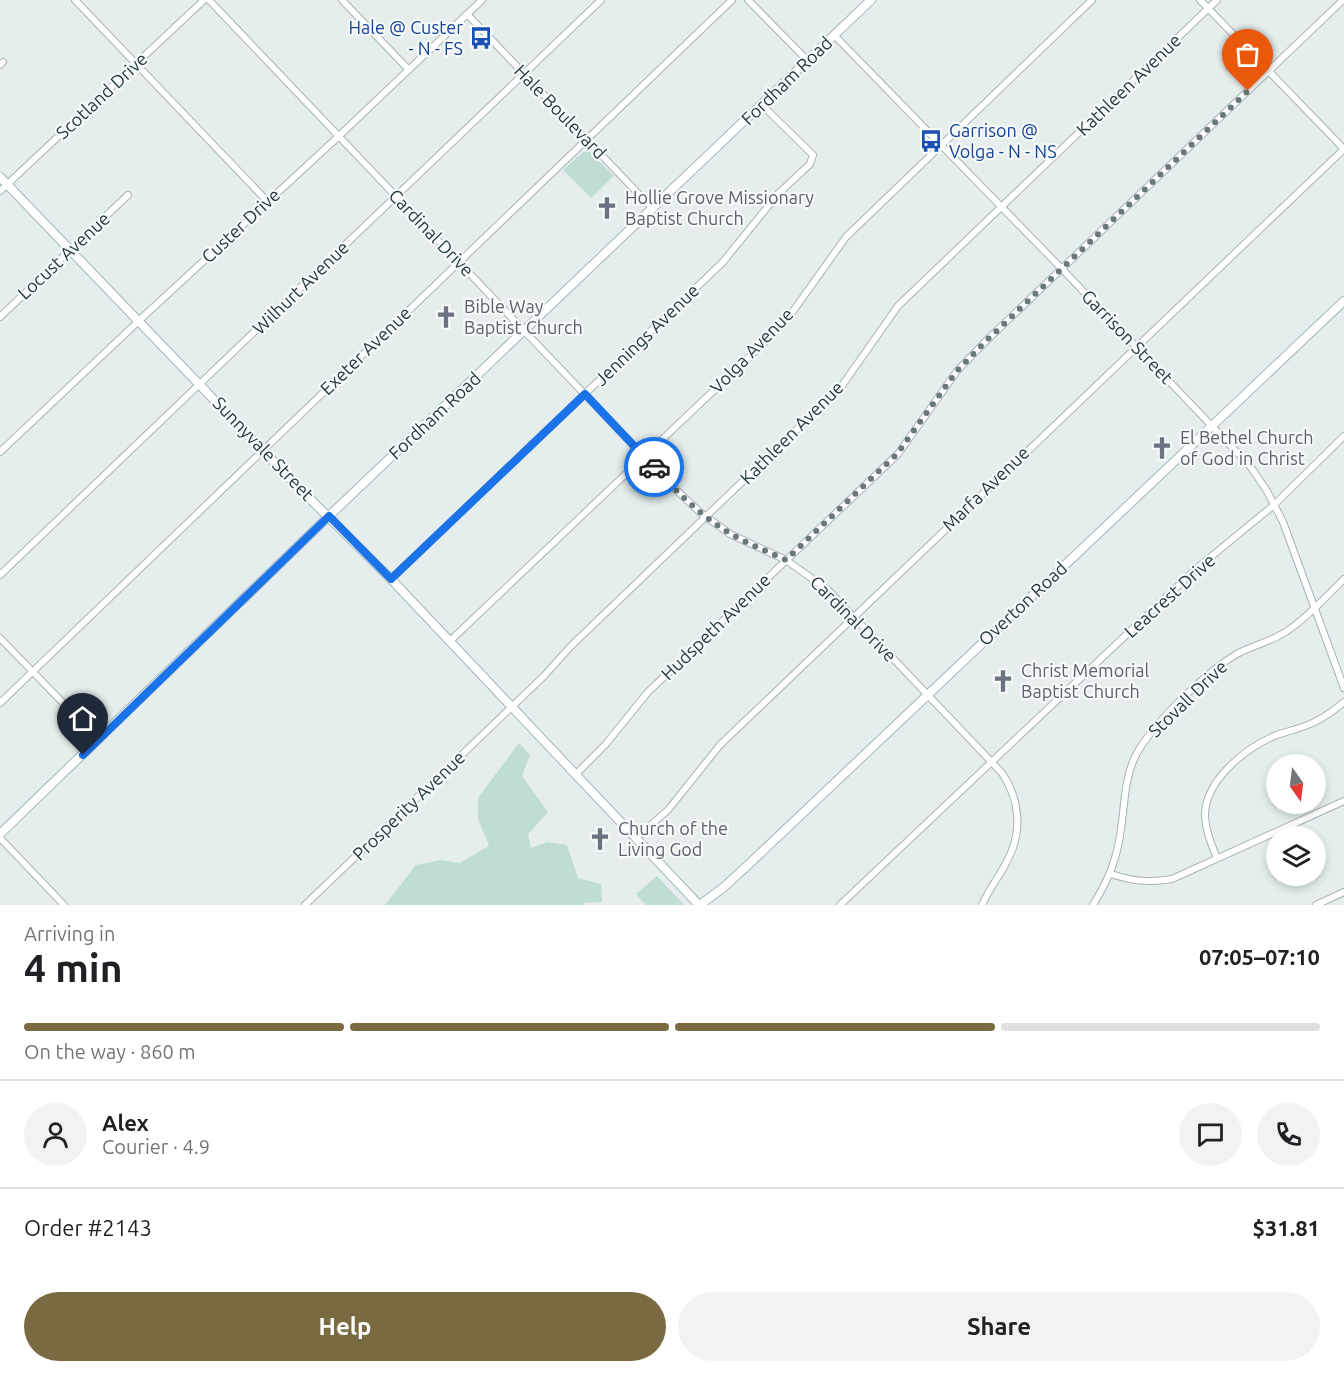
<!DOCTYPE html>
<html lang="en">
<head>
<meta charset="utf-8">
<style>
	:root { --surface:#fff; --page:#f2f2f2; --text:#202124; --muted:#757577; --line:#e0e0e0; --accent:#7a6a42 }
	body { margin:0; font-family:Ubuntu,sans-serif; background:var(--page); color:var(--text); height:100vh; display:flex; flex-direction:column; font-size:22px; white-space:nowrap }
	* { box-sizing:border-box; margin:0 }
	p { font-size:20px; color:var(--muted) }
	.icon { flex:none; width:33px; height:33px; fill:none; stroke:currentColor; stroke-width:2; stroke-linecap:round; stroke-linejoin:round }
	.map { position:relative; height:905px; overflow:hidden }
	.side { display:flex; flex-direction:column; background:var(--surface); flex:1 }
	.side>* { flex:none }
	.needle { width:39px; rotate:166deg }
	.fabs { position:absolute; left:1266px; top:754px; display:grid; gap:12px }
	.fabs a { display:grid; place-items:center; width:60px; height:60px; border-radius:50%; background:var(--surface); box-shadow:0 3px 9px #0003; font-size:30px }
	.pin { position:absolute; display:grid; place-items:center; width:51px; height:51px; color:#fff; margin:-62px -26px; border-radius:50% 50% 50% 0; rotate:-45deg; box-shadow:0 0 6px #0007 }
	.pin .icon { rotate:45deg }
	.courier { position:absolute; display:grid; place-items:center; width:60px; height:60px; margin:-30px; border:4px solid #1a73e8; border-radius:50%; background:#fff; color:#222; box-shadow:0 2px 8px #0007 }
	.summary em { font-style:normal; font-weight:700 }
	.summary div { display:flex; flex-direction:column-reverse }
	.summary { display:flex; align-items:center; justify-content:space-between; height:102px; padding:0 24px }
	h1 { font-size:39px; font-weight:700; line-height:45px }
	.bar { display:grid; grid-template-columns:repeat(4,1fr); gap:9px 6px; align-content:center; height:72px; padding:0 24px }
	.bar i { height:8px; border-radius:4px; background:var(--line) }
	.bar .on { background:var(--accent) }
	.bar p { grid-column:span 4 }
	.line { display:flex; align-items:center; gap:15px; padding:0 24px; border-top:2px solid var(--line) }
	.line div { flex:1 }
	.round { display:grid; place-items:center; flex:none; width:63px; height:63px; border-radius:32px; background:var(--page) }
	.action { display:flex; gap:12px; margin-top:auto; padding:12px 24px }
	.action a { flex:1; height:69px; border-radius:36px; background:var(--accent); color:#fff; font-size:24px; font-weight:700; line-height:69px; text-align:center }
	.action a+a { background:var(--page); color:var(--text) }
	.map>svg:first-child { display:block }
	.green { fill:#bfdcd5 }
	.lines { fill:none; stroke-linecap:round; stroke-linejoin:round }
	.street-casing { stroke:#a8b3b5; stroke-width:8 }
	.secondary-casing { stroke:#a4b6b8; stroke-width:10 }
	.street { stroke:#fff; stroke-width:6 }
	.secondary { stroke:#fff; stroke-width:8 }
	.done { stroke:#68787b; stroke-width:6; stroke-dasharray:0 10.8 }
	.route { stroke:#1a73e8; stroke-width:8 }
	.labels { text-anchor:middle; stroke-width:4.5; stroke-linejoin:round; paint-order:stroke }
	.transit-label { font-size:18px; fill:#164399; stroke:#f5faf9; text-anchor:end }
	.street-label { font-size:18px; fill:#25393e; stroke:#f5faf9 }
	.worship-label { font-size:18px; fill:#5b616d; stroke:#f5faf9; text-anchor:start }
</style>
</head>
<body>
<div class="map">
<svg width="1344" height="905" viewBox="0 0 1344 905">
	<rect width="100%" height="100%" fill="#e5eded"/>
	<g class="green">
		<polygon points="589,151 614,176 591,198 563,170 583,152"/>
		<polygon points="519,743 530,755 522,776 548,812 528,834 531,848 548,842 567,845 578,878 601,884 602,902 584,903 584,905 385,905 416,865 441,860 460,863 489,846 478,819 478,798"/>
		<polygon points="657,876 684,905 646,905 636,894"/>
	</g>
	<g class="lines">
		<g class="street-casing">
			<g id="street">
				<polyline points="75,0 268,202"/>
				<path d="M 209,0 L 674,488 L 701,513 L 730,534 L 786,560 L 828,590 L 1002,773 C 1021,802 1023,834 1005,865 C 998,878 988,891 982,905"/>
				<polyline points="342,0 408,69"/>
				<polyline points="748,0 808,61"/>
				<polyline points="1200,0 1344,149"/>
				<polyline points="467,14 653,209"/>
				<polyline points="834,35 1062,269 1250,466 1267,491 1283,522 1344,688"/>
				<polyline points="0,65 3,62"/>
				<polyline points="0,191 204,0"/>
				<polyline points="0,317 128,195"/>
				<polyline points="0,452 144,316 339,136 482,0"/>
				<polyline points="0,575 601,0"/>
				<polyline points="391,579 723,262 778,194 810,164 813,155 762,105"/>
				<polyline points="0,638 99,740"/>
				<polyline points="450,641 769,338 791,314 846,237 1092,0"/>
				<polyline points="0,703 732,0"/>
				<polyline points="576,774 605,745 648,692 898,454 957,371 985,342 1343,0"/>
				<polyline points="0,838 64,905"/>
				<polyline points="636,838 668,810 720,745 1344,149"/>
				<path d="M 1217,858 C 1211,844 1205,829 1205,813 C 1207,779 1245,749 1274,736 C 1284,732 1295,730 1305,726 C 1320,721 1332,712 1344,702"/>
				<path d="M 1111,874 C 1132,881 1149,883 1172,879 L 1344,801"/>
				<polyline points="305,905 544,676 571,646 841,387 898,306 1217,0"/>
				<polyline points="840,905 1196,569 1274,505 1344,436"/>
				<path d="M 1093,905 C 1109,879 1117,859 1121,829 C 1125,803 1124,777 1137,753 C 1153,724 1207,671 1237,654 C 1256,644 1277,640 1294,626 C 1312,612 1328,595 1344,579"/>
				<polyline points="1316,905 1344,892"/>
			</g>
		</g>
		<g class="secondary-casing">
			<g id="secondary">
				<polyline points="0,177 295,484 391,579 699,905"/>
				<polyline points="0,834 329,516 871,0"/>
				<polyline points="700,905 724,887 749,864 1344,301"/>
			</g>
		</g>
		<use href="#street" class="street"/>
		<use href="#secondary" class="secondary"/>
	</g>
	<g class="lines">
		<path class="done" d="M 654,467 C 677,492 701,516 731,534 C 748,544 767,551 786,560 L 897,454 L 957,371 L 985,342 L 1248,91"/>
		<polyline class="route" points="83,755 329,516 391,579 585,394 654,467"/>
	</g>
	<defs>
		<g id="bus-bare" transform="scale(1.8)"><path d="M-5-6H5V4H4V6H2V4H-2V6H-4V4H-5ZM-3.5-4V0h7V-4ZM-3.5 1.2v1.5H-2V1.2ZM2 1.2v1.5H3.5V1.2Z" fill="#1a4fb4" stroke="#f5faf9" stroke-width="2.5" paint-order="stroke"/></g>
		<g id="church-bare" transform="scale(1.8)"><path d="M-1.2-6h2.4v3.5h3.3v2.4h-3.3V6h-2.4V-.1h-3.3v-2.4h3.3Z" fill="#6b7280" stroke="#f5faf9" stroke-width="2.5" paint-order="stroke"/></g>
	</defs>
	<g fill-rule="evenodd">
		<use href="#bus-bare" x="481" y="38"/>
		<use href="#bus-bare" x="931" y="141"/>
		<use href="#church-bare" x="607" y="208"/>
		<use href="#church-bare" x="446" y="317"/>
		<use href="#church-bare" x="1162" y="448"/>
		<use href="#church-bare" x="1003" y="681"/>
		<use href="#church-bare" x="600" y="839"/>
	</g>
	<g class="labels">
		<g class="transit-label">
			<text x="463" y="34">Hale @ Custer<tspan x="463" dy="21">- N - FS</tspan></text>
			<text x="949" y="137" text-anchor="start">Garrison @<tspan x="949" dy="21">Volga - N - NS</tspan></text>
		</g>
		<g class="street-label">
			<text transform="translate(787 81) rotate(-44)" y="6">Fordham Road</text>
			<text transform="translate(1129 85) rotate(-44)" y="6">Kathleen Avenue</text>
			<text transform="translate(102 96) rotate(-43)" y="6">Scotland Drive</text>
			<text transform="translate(560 112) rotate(46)" y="6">Hale Boulevard</text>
			<text transform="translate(241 226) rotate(-43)" y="6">Custer Drive</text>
			<text transform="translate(431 233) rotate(46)" y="6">Cardinal Drive</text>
			<text transform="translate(64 256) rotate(-43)" y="6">Locust Avenue</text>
			<text transform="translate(301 288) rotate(-44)" y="6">Wilhurt Avenue</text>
			<text transform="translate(647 335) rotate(-44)" y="6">Jennings Avenue</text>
			<text transform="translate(1127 337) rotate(46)" y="6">Garrison Street</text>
			<text transform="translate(366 351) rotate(-44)" y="6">Exeter Avenue</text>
			<text transform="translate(752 351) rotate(-46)" y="6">Volga Avenue</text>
			<text transform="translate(435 416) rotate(-43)" y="6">Fordham Road</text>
			<text transform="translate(792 433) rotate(-45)" y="6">Kathleen Avenue</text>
			<text transform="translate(263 449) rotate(46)" y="6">Sunnyvale Street</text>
			<text transform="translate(986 489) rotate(-44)" y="6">Marfa Avenue</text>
			<text transform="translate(1170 596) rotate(-42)" y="6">Leacrest Drive</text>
			<text transform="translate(1023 604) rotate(-43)" y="6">Overton Road</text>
			<text transform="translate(853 619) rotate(45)" y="6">Cardinal Drive</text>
			<text transform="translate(716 627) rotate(-44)" y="6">Hudspeth Avenue</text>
			<text transform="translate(1188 699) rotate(-44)" y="6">Stovall Drive</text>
			<text transform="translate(409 806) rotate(-44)" y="6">Prosperity Avenue</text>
		</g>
		<g class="worship-label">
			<text x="625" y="204">Hollie Grove Missionary<tspan x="625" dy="21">Baptist Church</tspan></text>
			<text x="464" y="313">Bible Way<tspan x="464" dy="21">Baptist Church</tspan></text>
			<text x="1180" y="444">El Bethel Church<tspan x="1180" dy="21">of God in Christ</tspan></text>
			<text x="1021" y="677">Christ Memorial<tspan x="1021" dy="21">Baptist Church</tspan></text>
			<text x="618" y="835">Church of the<tspan x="618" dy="21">Living God</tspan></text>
		</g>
	</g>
</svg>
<div class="fabs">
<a><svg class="needle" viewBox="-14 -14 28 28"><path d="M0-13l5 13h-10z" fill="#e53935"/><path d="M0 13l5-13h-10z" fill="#757577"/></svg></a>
<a><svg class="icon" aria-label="layers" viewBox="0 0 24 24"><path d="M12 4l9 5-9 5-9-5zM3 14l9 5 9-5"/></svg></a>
</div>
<div class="pin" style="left:1248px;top:91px;background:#ea580c"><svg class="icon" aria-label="bag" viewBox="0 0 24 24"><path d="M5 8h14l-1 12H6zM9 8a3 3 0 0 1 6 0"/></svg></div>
<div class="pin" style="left:83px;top:755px;background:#1f2937"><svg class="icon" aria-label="home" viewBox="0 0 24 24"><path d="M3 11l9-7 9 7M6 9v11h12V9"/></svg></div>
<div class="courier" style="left:654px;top:467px"><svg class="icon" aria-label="car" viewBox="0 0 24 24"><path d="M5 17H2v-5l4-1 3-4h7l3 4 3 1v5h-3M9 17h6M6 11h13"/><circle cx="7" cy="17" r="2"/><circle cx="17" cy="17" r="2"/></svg></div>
</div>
<section class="side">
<div class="summary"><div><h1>4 min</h1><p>Arriving in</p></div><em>07:05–07:10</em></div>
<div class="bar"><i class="on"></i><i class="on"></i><i class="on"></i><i></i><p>On the way · 860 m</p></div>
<div class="line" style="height:108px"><a class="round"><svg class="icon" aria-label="person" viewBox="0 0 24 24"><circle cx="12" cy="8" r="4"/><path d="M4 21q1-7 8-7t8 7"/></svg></a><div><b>Alex</b><p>Courier · 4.9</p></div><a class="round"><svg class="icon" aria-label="chat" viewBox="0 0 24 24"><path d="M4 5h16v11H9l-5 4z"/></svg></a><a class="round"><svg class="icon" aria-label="phone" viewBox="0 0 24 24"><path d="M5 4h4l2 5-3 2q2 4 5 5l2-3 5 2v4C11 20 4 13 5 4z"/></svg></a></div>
<div class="line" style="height:78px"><div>Order #2143</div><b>$31.81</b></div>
<div class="action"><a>Help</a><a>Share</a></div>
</section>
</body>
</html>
